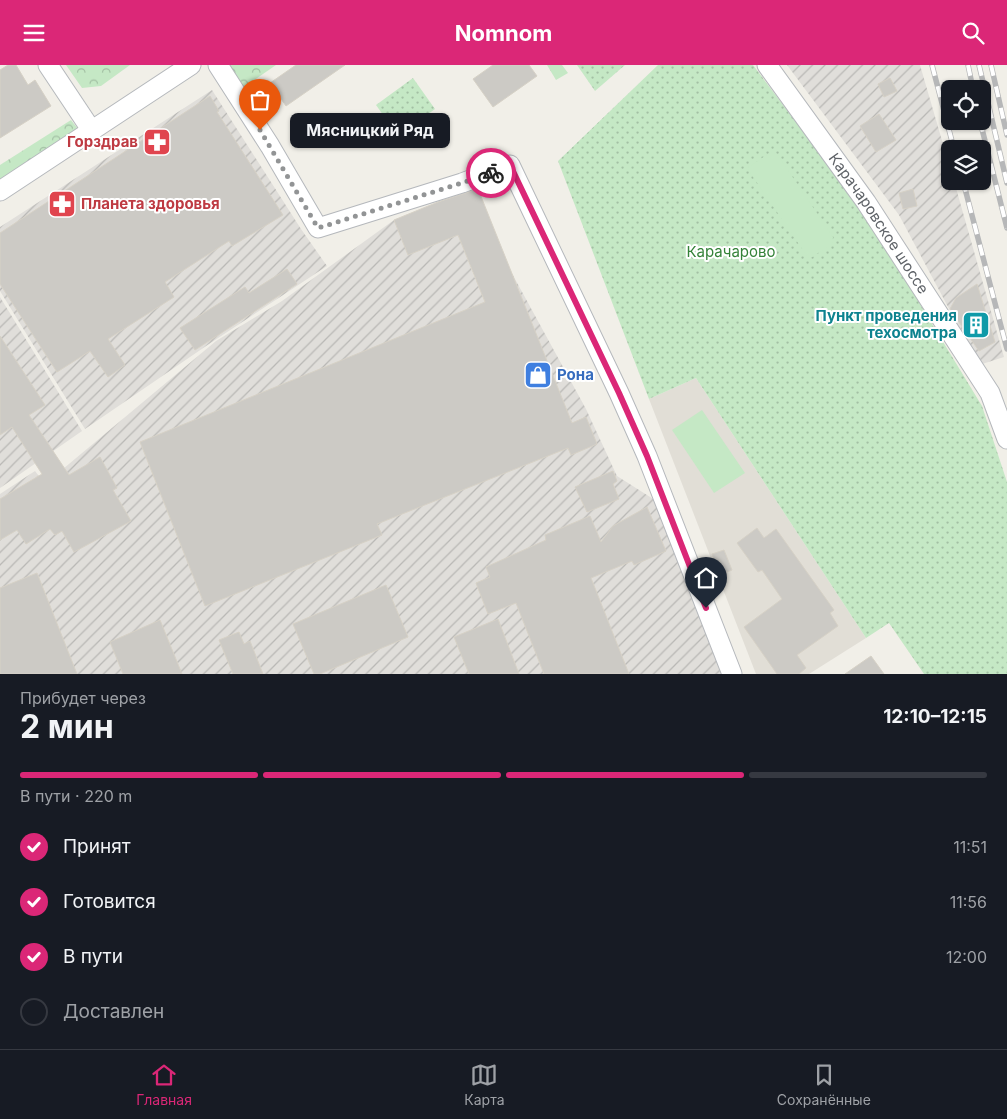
<!DOCTYPE html>
<html lang="ru">
<head>
<meta charset="utf-8">
<style>
	:root { --surface:#171b24; --page:#242831; --text:#f1f3f6; --muted:#9ea1a6; --line:#363941; --accent:#db2777 }
	body { margin:0; font-family:Inter,sans-serif; background:var(--page); color:var(--text); height:100vh; display:flex; flex-direction:column; font-size:19px; white-space:nowrap }
	* { box-sizing:border-box; margin:0 }
	p { font-size:16px; color:var(--muted) }
	.icon { flex:none; width:28px; height:28px; fill:none; stroke:currentColor; stroke-width:2; stroke-linecap:round; stroke-linejoin:round }
	.map { position:relative; height:609px; overflow:hidden }
	.sheet { display:flex; flex-direction:column; background:var(--surface); flex:1 }
	.sheet>* { flex:none }
	.fabs { position:absolute; left:941px; top:15px; display:grid; gap:10px }
	.fabs a { display:grid; place-items:center; width:50px; height:50px; border-radius:8px; background:var(--surface); box-shadow:0 1px 4px #0004; font-size:25px }
	.pin { position:absolute; display:grid; place-items:center; width:42px; height:42px; color:#fff; margin:-51px -21px; border-radius:50% 50% 50% 0; rotate:-45deg; box-shadow:0 0 5px #0007 }
	.pin .icon { rotate:45deg }
	.courier { position:absolute; display:grid; place-items:center; width:50px; height:50px; margin:-25px; border:4px solid #db2777; border-radius:50%; background:#fff; color:#222; box-shadow:0 1px 6px #0007 }
	.bubble { position:absolute; height:35px; border-radius:8px; background:var(--surface); box-shadow:0 1px 4px #0004; font-size:16px; font-weight:700; line-height:35px; text-align:center }
	.overview em { font-style:normal; font-weight:700 }
	.overview div { display:flex; flex-direction:column-reverse }
	.overview { display:flex; align-items:center; justify-content:space-between; height:85px; padding:0 20px }
	h1 { font-size:32px; font-weight:700; line-height:38px }
	.bar { display:grid; grid-template-columns:repeat(4,1fr); gap:8px 5px; align-content:center; height:60px; padding:0 20px }
	.bar i { height:6px; border-radius:4px; background:var(--line) }
	.bar .active { background:var(--accent) }
	.bar p { grid-column:span 4 }
	ol { padding:0 20px; list-style:none }
	li { display:flex; align-items:center; gap:15px; height:55px }
	li p { margin-inline-start:auto }
	li .icon { padding:5px; border-radius:50%; background:var(--accent); color:#fff; stroke-width:4 }
	li:last-child { color:var(--muted) }
	li i { width:28px; height:28px; border:2px solid var(--line); border-radius:50% }
	header { display:flex; justify-content:space-between; align-items:center; height:65px; padding:0 20px; background:var(--accent); color:#fff; font-size:22px; font-weight:700 }
	.tab-bar { display:flex; justify-content:space-around; align-items:center; height:70px; border-top:1px solid var(--line); background:var(--surface); font-size:14px; color:var(--muted) }
	.tab-bar a { display:grid; justify-items:center; gap:2px }
	.tab-bar .active { color:var(--accent) }
	.map>svg:first-child { display:block }
	.industrial { fill:url(#industrial-furrows) }
	.education { fill:#e1ded6 }
	.grass { fill:url(#grass-tufts) }
	.forest { fill:url(#forest-crowns) }
	.park { fill:url(#park-dots) }
	.pitch { fill:#c5e8c5 }
	.building { fill:#cccac5; stroke:#d6d1c6 }
	.lines { fill:none; stroke-linecap:round; stroke-linejoin:round }
	.street-casing { stroke:#b5b8bc; stroke-width:21 }
	.street { stroke:#fff; stroke-width:19 }
	.rail-casing { stroke:#b6b7b8; stroke-width:5.5 }
	.rail { stroke:#fff; stroke-width:4; stroke-dasharray:11; stroke-linecap:butt }
	.done { stroke:#929495; stroke-width:5; stroke-dasharray:0 9 }
	.route { stroke:#db2777; stroke-width:6 }
	.labels { text-anchor:middle; stroke-width:4; stroke-linejoin:round; paint-order:stroke }
	.health-label { font-size:15px; font-weight:bold; fill:#be3a42; stroke:#fff; text-anchor:end }
	.street-label { font-size:15px; fill:#5f6368; stroke:#fff }
	.park-label { font-size:15px; fill:#348238; stroke:#fff }
	.culture-label { font-size:15px; font-weight:bold; fill:#0d838f; stroke:#fff; text-anchor:end }
	.shop-label { font-size:15px; font-weight:bold; fill:#366cbe; stroke:#fff; text-anchor:start }
</style>
</head>
<body>
<header><svg class="icon" aria-label="menu" viewBox="0 0 24 24"><path d="M4 6h16M4 12h16M4 18h16"/></svg>Nomnom<svg class="icon" aria-label="search" viewBox="0 0 24 24"><circle cx="10" cy="10" r="6"/><path d="M15 15l6 6"/></svg></header>
<div class="map">
<svg width="1007" height="609" viewBox="0 0 1007 609">
	<defs>
		<pattern id="industrial-furrows" width="10" height="10" patternUnits="userSpaceOnUse" patternTransform="scale(1.25)"><rect width="10" height="10" fill="#e0deda"/><path d="M-1 1l2-2M0 10L10 0M9 11l2-2" fill="none" stroke="#b9b8b5"/></pattern>
		<pattern id="grass-tufts" width="24" height="20" patternUnits="userSpaceOnUse" patternTransform="scale(1.25)"><rect width="24" height="20" fill="#c5e8c5"/><path d="M3 7l-1-3M5 7V3M7 7l1-3M15 17l-1-3M17 17v-4M19 17l1-3" fill="none" stroke="#a3c0a4"/></pattern>
		<pattern id="forest-crowns" width="20" height="18" patternUnits="userSpaceOnUse" patternTransform="scale(1.25)"><rect width="20" height="18" fill="#c5e8c5"/><path d="M2 6a3 3 0 1 1 6 0M12 15a3 3 0 1 1 6 0" fill="none" stroke="#a3c0a4"/></pattern>
		<pattern id="park-dots" width="8" height="8" patternUnits="userSpaceOnUse" patternTransform="scale(1.25)"><rect width="8" height="8" fill="#c5e8c5"/><path d="M2 2h.1M6 6h.1" fill="none" stroke="#a3c0a4" stroke-width="1.8" stroke-linecap="round"/></pattern>
	</defs>
	<rect width="100%" height="100%" fill="#f1efe8"/>
	<g class="industrial">
		<polygon points="787,0 920,0 950,103 950,116 954,116 1004,292 979,300 899,150"/>
		<polygon points="212,25 301,164 327,201 209,279 85,364 0,226 0,162"/>
		<polygon points="394,155 408,190 458,170 476,216 509,203 586,344 617,411 658,437 721,609 0,609 0,429 35,406 45,419 216,276 282,236"/>
		<polygon points="0,232 82,366 0,423"/>
	</g>
	<polygon class="education" points="696,313 866,573 809,609 756,609 649,334"/>
	<polygon class="grass" points="547,0 562,0 568,8 556,15"/>
	<g class="forest">
		<polygon points="66,0 130,0 101,21 82,23"/>
		<polygon points="229,0 276,0 243,23"/>
		<polygon points="71,55 78,64 0,115 0,100"/>
	</g>
	<g class="park">
		<polygon points="577,0 625,0 595,26"/>
		<polygon points="658,0 753,0 866,150 982,341 1007,417 1007,609 924,609 889,558 866,573 696,313 649,334 558,96"/>
		<polygon points="413,13 435,44 398,71 376,40"/>
	</g>
	<g class="pitch">
		<polygon points="771,87 777,89 833,172 832,179 809,194 747,103"/>
		<polygon points="702,345 745,408 714,428 672,365"/>
	</g>
	<g class="building">
		<polygon points="8,0 16,0 28,20 35,15 51,41 0,73 0,5"/>
		<polygon points="296,0 345,0 286,41 270,18"/>
		<polygon points="493,0 529,0 537,11 493,42 473,14"/>
		<polygon points="890,13 897,26 884,32 878,19"/>
		<polygon points="210,31 219,46 217,47 283,150 232,181 229,176 165,217 174,232 108,274 125,300 108,312 90,286 57,307 0,219 0,168"/>
		<polygon points="879,49 896,75 876,87 860,61"/>
		<polygon points="478,124 572,358 586,352 597,379 571,390 568,383 377,459 382,470 205,541 140,377 485,237 458,170 408,190 394,155 438,137"/>
		<polygon points="913,124 917,141 903,144 899,128"/>
		<polygon points="287,204 297,219 195,285 180,263 245,222 249,228"/>
		<polygon points="977,219 995,277 979,286 950,244 956,233"/>
		<polygon points="0,271 45,340 29,350 69,410 100,392 117,423 113,425 131,456 74,487 62,466 55,470 50,464 26,479 17,465 0,475 0,434 42,409 12,362 0,370"/>
		<polygon points="613,406 617,416 613,419 619,434 587,447 575,422"/>
		<polygon points="647,442 666,486 634,500 632,496 591,513 629,609 544,609 516,538 488,549 476,518 490,512 486,502 546,475 545,470 590,451 601,477 613,461"/>
		<polygon points="757,463 764,473 776,464 834,545 830,548 838,561 797,590 806,603 799,609 777,609 744,562 782,534 762,505 758,507 737,478"/>
		<polygon points="724,485 732,505 720,510 712,489"/>
		<polygon points="37,508 77,609 0,609 0,523"/>
		<polygon points="386,520 408,572 320,609 314,609 293,559"/>
		<polygon points="498,554 519,609 469,609 454,572"/>
		<polygon points="160,555 182,609 123,609 110,577"/>
		<polygon points="239,567 244,579 250,576 263,609 233,609 219,575"/>
		<polygon points="871,591 884,609 845,609"/>
	</g>
	<g class="lines">
		<g class="street-casing">
			<g id="street">
				<polyline points="48,0 92,66"/>
				<polyline points="218,0 270,81 318,163 462,118 510,100 619,328 647,391 732,609"/>
				<path id="s1" d="M 767,0 L 866,137 L 990,328 L 1007,374"/>
				<polyline points="0,126 191,0"/>
			</g>
		</g>
		<use href="#street" class="street"/>
		<g class="rail-casing">
			<g id="rail">
				<polyline points="932,0 954,84"/>
				<polyline points="968,0 973,24"/>
				<polyline points="979,0 1007,118"/>
				<polyline points="991,0 1007,70"/>
				<polyline points="980,56 1007,163"/>
				<polyline points="963,116 1007,284"/>
			</g>
		</g>
		<use href="#rail" class="rail"/>
	</g>
	<g class="lines">
		<polyline class="done" points="260,65 318,163 462,118 491,108"/>
		<polyline class="route" points="491,108 510,100 619,328 647,391 706,543"/>
	</g>
	<defs>
		<g id="pharmacy-square" transform="scale(1.4375)"><rect x="-9" y="-9" width="18" height="18" rx="4" fill="#e0444e" stroke="#fff"/><path d="M-2-6h4v4h4v4h-4v4h-4v-4h-4v-4h4Z" fill="#fff"/></g>
		<g id="building-square" transform="scale(1.4375)"><rect x="-9" y="-9" width="18" height="18" rx="4" fill="#0f9aa8" stroke="#fff"/><path d="M-4-6H4V6H1V3H-1V6H-4ZM-2.5-4.3h1.7v1.8h-1.7ZM.8-4.3h1.7v1.8H.8ZM-2.5-1h1.7V.8h-1.7ZM.8-1h1.7V.8H.8Z" fill="#fff"/></g>
		<g id="shop-square" transform="scale(1.4375)"><rect x="-9" y="-9" width="18" height="18" rx="4" fill="#3f7fe0" stroke="#fff"/><path d="M-5-2.5h2.3a2.7 3.5 0 0 1 5.4 0H5L5.5 6h-11ZM-1.5-2.5h3a1.5 2.3 0 0 0-3 0Z" fill="#fff"/></g>
	</defs>
	<g fill-rule="evenodd">
		<use href="#pharmacy-square" x="157" y="77"/>
		<use href="#pharmacy-square" x="62" y="139"/>
		<use href="#building-square" x="976" y="260"/>
		<use href="#shop-square" x="538" y="310"/>
	</g>
	<g class="labels">
		<g class="health-label">
			<text x="138" y="82">Горздрав</text>
			<text x="81" y="144" text-anchor="start">Планета здоровья</text>
		</g>
		<g class="street-label">
			<text dy="5" stroke="none"><textPath href="#s1" startOffset="194">Карачаровское шоссе</textPath></text>
		</g>
		<g class="park-label">
			<text x="731" y="192">Карачарово</text>
		</g>
		<g class="culture-label">
			<text x="957" y="256">Пункт проведения<tspan x="957" dy="17">техосмотра</tspan></text>
		</g>
		<g class="shop-label">
			<text x="557" y="315">Рона</text>
		</g>
	</g>
</svg>
<div class="fabs">
<a><svg class="icon" aria-label="locate" viewBox="0 0 24 24"><circle cx="12" cy="12" r="6"/><path d="M12 2v4M12 18v4M2 12h4M18 12h4"/></svg></a>
<a><svg class="icon" aria-label="layers" viewBox="0 0 24 24"><path d="M12 4l9 5-9 5-9-5zM3 14l9 5 9-5"/></svg></a>
</div>
<div class="pin" style="left:260px;top:65px;background:#ea580c"><svg class="icon" aria-label="bag" viewBox="0 0 24 24"><path d="M5 8h14l-1 12H6zM9 8a3 3 0 0 1 6 0"/></svg></div>
<div class="pin" style="left:706px;top:543px;background:#1f2937"><svg class="icon" aria-label="home" viewBox="0 0 24 24"><path d="M3 11l9-7 9 7M6 9v11h12V9"/></svg></div>
<div class="courier" style="left:491px;top:108px"><svg class="icon" aria-label="bike" viewBox="0 0 24 24"><circle cx="6" cy="16" r="4"/><circle cx="18" cy="16" r="4"/><path d="M6 16l4-8h5l3 8M10 8l3 8H6M13 5h3"/></svg></div>
<div class="bubble" style="left:290px;top:48px;width:160px">Мясницкий Ряд</div>
</div>
<section class="sheet">
<div class="overview"><div><h1>2 мин</h1><p>Прибудет через</p></div><em>12:10–12:15</em></div>
<div class="bar"><i class="active"></i><i class="active"></i><i class="active"></i><i></i><p>В пути · 220 m</p></div>
<ol>
<li><svg class="icon" aria-label="check" viewBox="0 0 24 24"><path d="M5 12l5 5 9-10"/></svg>Принят<p>11:51</p></li>
<li><svg class="icon" aria-label="check" viewBox="0 0 24 24"><path d="M5 12l5 5 9-10"/></svg>Готовится<p>11:56</p></li>
<li><svg class="icon" aria-label="check" viewBox="0 0 24 24"><path d="M5 12l5 5 9-10"/></svg>В пути<p>12:00</p></li>
<li><i></i>Доставлен</li>
</ol>
</section>
<nav class="tab-bar">
<a class="active"><svg class="icon" aria-label="home" viewBox="0 0 24 24"><path d="M3 11l9-7 9 7M6 9v11h12V9"/></svg>Главная</a>
<a><svg class="icon" aria-label="map" viewBox="0 0 24 24"><path d="M3 6l6-2 6 2 6-2v14l-6 2-6-2-6 2zM9 4v14M15 6v14"/></svg>Карта</a>
<a><svg class="icon" aria-label="saved" viewBox="0 0 24 24"><path d="M7 4h10v16l-5-4-5 4z"/></svg>Сохранённые</a>
</nav>
</body>
</html>
